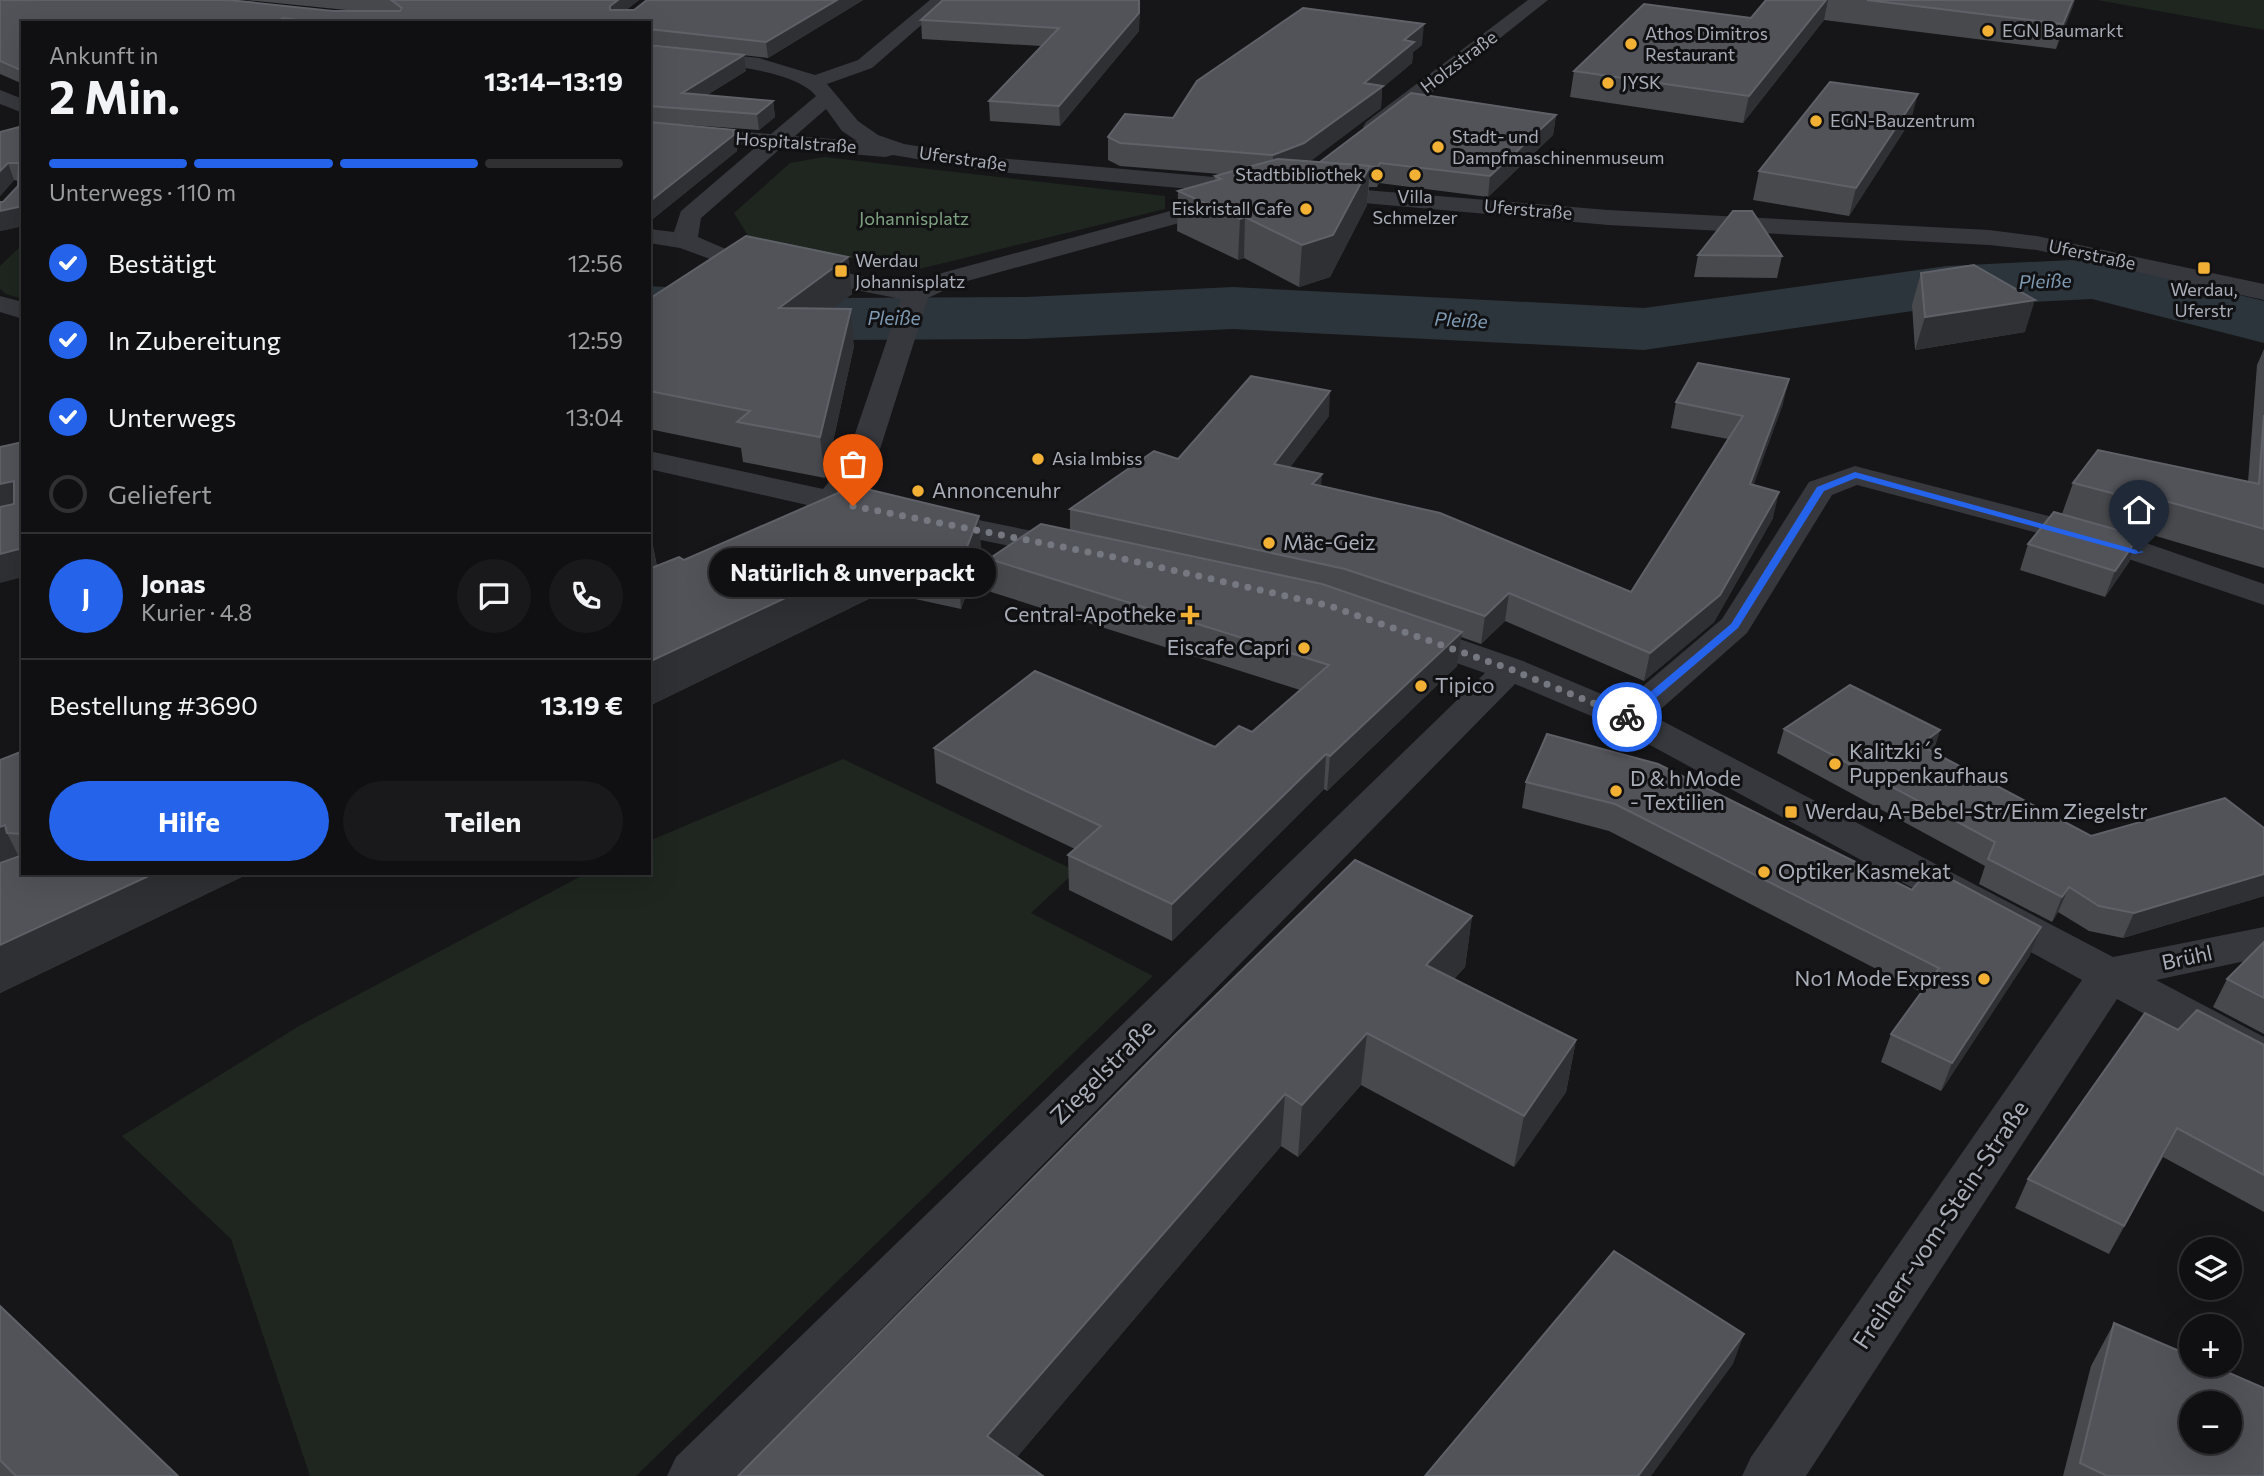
<!DOCTYPE html>
<html lang="de">
<head>
<meta charset="utf-8">
<style>
	:root { --surface:#101012; --page:#19191b; --text:#f1f3f6; --muted:#9c9d9f; --line:#303032; --accent:#2563eb }
	body { margin:0; font-family:Commissioner,sans-serif; background:var(--page); color:var(--text); height:100vh; display:flex; flex-direction:column; font-size:26px; white-space:nowrap }
	* { box-sizing:border-box; margin:0 }
	p { font-size:23px; color:var(--muted) }
	.icon { flex:none; width:38px; height:38px; fill:none; stroke:currentColor; stroke-width:2; stroke-linecap:round; stroke-linejoin:round }
	.map { position:relative; flex:1; overflow:hidden }
	.side { position:absolute; left:21px; top:21px; width:630px; height:854px; display:flex; flex-direction:column; background:var(--surface); border-radius:0px; box-shadow:0 7px 28px #0002,0 0 0 2px var(--line) }
	.side>* { flex:none }
	.buttons { position:absolute; left:2179px; top:1237px; display:grid; gap:14px }
	.buttons a { display:grid; place-items:center; width:63px; height:63px; border-radius:50%; background:var(--surface); box-shadow:0 7px 28px #0002,0 0 0 2px var(--line); font-size:35px }
	.pin { position:absolute; display:grid; place-items:center; width:60px; height:60px; color:#fff; margin:-72px -30px; border-radius:50% 50% 50% 0; rotate:-45deg; box-shadow:0 0 7px #0007 }
	.pin .icon { rotate:45deg }
	.courier { position:absolute; display:grid; place-items:center; width:70px; height:70px; margin:-35px; border:5px solid #2563eb; border-radius:50%; background:#fff; color:#222; box-shadow:0 2px 9px #0007 }
	.bubble { position:absolute; height:49px; border-radius:24px; background:var(--surface); box-shadow:0 7px 28px #0002,0 0 0 2px var(--line); font-size:23px; font-weight:700; line-height:49px; text-align:center }
	.headline em { font-style:normal; font-weight:700 }
	.headline div { display:flex; flex-direction:column-reverse }
	.headline { display:flex; align-items:center; justify-content:space-between; height:119px; padding:0 28px }
	h1 { font-size:46px; font-weight:700; line-height:52px }
	.bar { display:grid; grid-template-columns:repeat(4,1fr); gap:10px 7px; align-content:center; height:84px; padding:0 28px }
	.bar i { height:9px; border-radius:5px; background:var(--line) }
	.bar .current { background:var(--accent) }
	.bar p { grid-column:span 4 }
	.line { display:flex; align-items:center; gap:18px; padding:0 28px; border-top:2px solid var(--line) }
	.line div { flex:1 }
	.round { display:grid; place-items:center; flex:none; width:74px; height:74px; border-radius:37px; background:var(--page) }
	ol { padding:0 28px; list-style:none }
	li { display:flex; align-items:center; gap:21px; height:77px }
	li p { margin-inline-start:auto }
	li .icon { padding:7px; border-radius:50%; background:var(--accent); color:#fff; stroke-width:4 }
	li:last-child { color:var(--muted) }
	li i { width:38px; height:38px; border:4px solid var(--line); border-radius:50% }
	.cta { display:flex; gap:14px; margin-top:auto; padding:14px 28px }
	.cta a { flex:1; height:80px; border-radius:42px; background:var(--accent); color:#fff; font-size:28px; font-weight:700; line-height:80px; text-align:center }
	.cta a+a { background:var(--page); color:var(--text) }
	.map>svg:first-child { display:block }
	.green { fill:#1e261f }
	.lines { fill:none; stroke-linecap:round; stroke-linejoin:round }
	.river { fill:#2c353c; fill-rule:evenodd }
	.minor { fill:#37383d; fill-rule:evenodd }
	.wall { fill:#47494d }
	.shaded-wall { fill:#2f3033 }
	.building { fill:#525359; stroke:#5f6168; stroke-width:2; fill-rule:evenodd }
	.route { fill:#2563eb }
	.done { stroke:#757880; stroke-width:7; stroke-dasharray:0 12.6 }
	.poi-dot { fill:#f2b134; stroke:#111113; stroke-width:2.5 }
	.labels { text-anchor:middle; stroke-width:6; stroke-linejoin:round; paint-order:stroke }
	.far-poi-label { font-size:18px; fill:#a8adb8; stroke:#111113; text-anchor:start }
	.far-street-label { font-size:18px; fill:#a8adb8; stroke:#111113 }
	.far-park-label { font-size:18px; fill:#7fa381; stroke:#111113 }
	.far-water-label { font-size:19px; font-style:italic; fill:#7f9bb3; stroke:#111113 }
	.poi-label { font-size:21px; fill:#a8adb8; stroke:#111113; text-anchor:start }
	.street-label { font-size:21px; fill:#a8adb8; stroke:#111113 }
	.near-street-label { font-size:24px; fill:#a8adb8; stroke:#111113 }
</style>
</head>
<body>
<div class="map">
<svg width="2264" height="1476" viewBox="0 0 2264 1476">
	<rect width="100%" height="100%" fill="#161618"/>
	<g class="green">
		<polygon points="2097,0 2264,0 2264,30"/>
		<polygon points="824,157 1165,196 1165,209 915,270 750,239 734,213 790,163"/>
		<polygon points="23,244 23,299 6,294 0,289 0,266"/>
		<polygon points="843,759 1076,871 1031,913 1153,976 636,1476 310,1476 231,1239 122,1136 299,1026 587,873 649,873 649,841"/>
	</g>
	<g class="lines">
		<polygon class="river" points="2093,259 2264,301 2264,343 2092,299 1947,306 1644,350 1233,329 1026,339 838,340 649,328 649,286 838,298 1026,297 1233,287 1644,308 1947,266"/>
		<g class="minor">
			<path d="M 930,0 L 950,0 L 872,68 L 827,84 L 858,121 L 878,135 L 904,144 L 987,157 L 1259,181 L 1267,183 L 1271,188 L 1267,193 L 1259,195 L 987,171 L 893,155 L 885,157 L 781,148 L 701,218 L 698,237 L 728,250 L 913,286 L 942,273 L 1218,198 L 1234,198 L 1238,203 L 1234,208 L 960,283 L 928,298 L 875,465 L 851,496 L 884,503 L 889,510 L 884,517 L 873,520 L 837,512 C 825,522 818,527 802,523 L 797,516 L 807,505 L 649,469 L 649,451 L 823,489 L 845,463 L 901,299 L 721,263 L 680,248 L 649,243 L 649,229 L 674,232 L 681,211 L 757,146 L 649,136 L 649,124 L 771,134 L 816,96 C 792,65 689,62 649,58 L 649,46 L 759,58 L 815,75 L 858,60 ZM 826,109 L 842,131 L 857,141 L 795,136 Z"/>
			<polygon points="1528,0 1548,0 1382,132 1366,132 1363,127 1366,122"/>
			<polygon points="0,90 23,99 23,113 0,104"/>
			<polygon points="1316,186 1608,210 1989,230 2037,236 2264,284 2264,300 2037,250 1989,245 1608,225 1308,198 1304,193 1308,188"/>
			<polygon points="0,296 23,302 23,319 0,312"/>
			<polygon points="1855,466 2126,536 2264,584 2264,605 2102,550 1857,485 1832,495 1747,633 1653,716 2113,957 2264,927 2264,957 2156,980 2264,1037 2264,1076 2247,1070 2117,999 1806,1476 1742,1476 1751,1457 2082,980 1615,726 1515,684 737,1476 667,1476 676,1457 1485,673 1399,643 1394,635 1399,627 1412,624 1425,627 1523,661 1623,703 1722,619 1809,482"/>
			<polygon points="929,510 1072,539 1084,542 1089,549 1084,556 1072,559 918,527 913,520 918,513"/>
		</g>
	</g>
	<g class="wall">
		<polygon points="0,0 356,11 246,0 639,0 626,10 634,10 647,0 863,0 768,58 649,44 649,23 23,23 23,84 0,74"/>
		<polygon points="943,0 1140,0 1139,31 1060,126 990,121 989,101 1041,46 922,39 921,20"/>
		<polygon points="1766,0 2075,0 2056,49 1824,20 1743,123 1570,97 1574,71 1751,18"/>
		<polygon points="649,45 746,71 707,95 773,101 775,117 759,130 663,123 735,130 737,151 649,222"/>
		<polygon points="1422,45 1413,52 1412,63 1382,88 1381,108 1310,161 1320,162 1556,115 1553,135 1488,197 1379,183 1377,187 1369,187 1367,205 1330,277 1299,287 1244,258 1238,260 1177,231 1178,191 1215,181 1215,176 1220,174 1120,166 1108,160 1108,137"/>
		<polygon points="1911,120 1849,216 1753,200 1759,171"/>
		<polygon points="23,126 23,226 0,231 3,202 18,186 18,181 14,180 0,196 0,132"/>
		<polygon points="1698,255 1782,256 1777,278 1694,277"/>
		<polygon points="848,257 852,294 832,308 854,346 825,478 743,462 741,448 649,429 649,299"/>
		<polygon points="1921,273 2025,332 1915,350 1912,305"/>
		<polygon points="2264,349 2264,568 2149,534 2145,540 2139,538 2129,562 2105,597 2020,570 2028,544 2062,514 2073,483 2248,482 2257,365"/>
		<polygon points="1676,402 1783,404 1753,485 1773,518 1714,622 1644,681 1505,621 1481,644 1461,637 1457,666 1327,791 1324,789 1172,941 1069,890 1068,855 1075,849 936,783 934,748 1215,747 1252,732 1300,690 991,592 989,559 1070,530 1070,509 1178,459 1329,416 1290,467 1321,486 1631,592 1728,439 1671,428"/>
		<polygon points="979,516 981,553 961,609 883,592 649,706 652,541 657,566 684,560"/>
		<polygon points="1784,729 1940,730 1933,752 2091,836 2264,828 2264,896 2123,938 2089,931 2058,912 2052,922 1979,884 1985,866 1777,753"/>
		<polygon points="1547,734 2030,955 1941,1091 1881,1062 1891,1034 1921,992 1609,831 1522,808 1526,782"/>
		<polygon points="23,751 23,873 250,873 0,993 0,760"/>
		<polygon points="1472,916 1465,967 1454,979 1576,1040 1566,1092 1514,1167 1361,1085 1298,1157 1281,1146 1017,1457 738,1476"/>
		<polygon points="2264,942 2264,1034 2213,1007 2227,979"/>
		<polygon points="2178,1030 2264,1045 2264,1212 2163,1157 2109,1254 2015,1208 2028,1179"/>
		<polygon points="0,1306 178,1476 0,1476"/>
		<polygon points="2114,1323 2264,1476 2063,1476 2091,1366"/>
	</g>
	<g class="shaded-wall">
		<polygon points="618,0 639,0 612,21 610,10 610,6"/>
		<polygon points="837,0 863,0 768,58 766,42"/>
		<polygon points="1139,0 1139,31 1060,126 1059,106"/>
		<polygon points="1826,0 1828,0 1824,20 1743,123 1749,96"/>
		<polygon points="2073,0 2075,0 2072,9 2056,49 2063,24"/>
		<polygon points="1424,24 1422,45 1413,52 1412,63 1382,88 1381,108 1303,167 1272,178 1273,155 1364,83 1404,40"/>
		<polygon points="744,55 746,71 684,109 682,93"/>
		<polygon points="1918,94 1911,120 1849,216 1856,188"/>
		<polygon points="773,101 775,117 759,130 757,114"/>
		<polygon points="1556,115 1553,135 1488,197 1490,176"/>
		<polygon points="735,130 737,151 649,222 649,202"/>
		<polygon points="8,163 14,180 0,196 0,171"/>
		<polygon points="1380,163 1379,183 1377,187 1378,167"/>
		<polygon points="1370,166 1367,205 1330,277 1299,287 1302,245"/>
		<polygon points="23,206 23,226 0,231 0,211"/>
		<polygon points="1245,217 1244,258 1238,260 1240,219"/>
		<polygon points="848,257 852,294 783,346 779,308"/>
		<polygon points="2035,300 2025,332 1915,350 1925,317"/>
		<polygon points="851,309 854,346 825,478 820,437"/>
		<polygon points="1789,379 1783,404 1744,511 1750,484"/>
		<polygon points="1330,391 1329,416 1273,490 1274,464"/>
		<polygon points="1322,474 1320,500 1312,484"/>
		<polygon points="14,481 23,501 0,511 0,484"/>
		<polygon points="1779,492 1773,518 1714,622 1644,681 1650,653"/>
		<polygon points="2162,500 2149,534 2145,540 2158,505"/>
		<polygon points="979,516 981,553 961,609 958,570"/>
		<polygon points="2139,536 2129,562 2105,597 2115,571"/>
		<polygon points="652,541 659,579 649,584 649,542"/>
		<polygon points="23,548 23,577 0,583 0,554"/>
		<polygon points="879,554 883,592 649,706 649,662"/>
		<polygon points="1509,593 1505,621 1481,644 1485,616"/>
		<polygon points="1462,632 1457,666 1327,791 1330,756"/>
		<polygon points="1940,730 1932,754 1920,745"/>
		<polygon points="1326,754 1324,789 1172,941 1172,904"/>
		<polygon points="5,825 7,833 22,863 0,872 0,827"/>
		<polygon points="155,873 250,873 0,993 0,945"/>
		<polygon points="2264,874 2264,896 2123,938 2134,913"/>
		<polygon points="2069,887 2058,912 2052,922 2062,897"/>
		<polygon points="1472,916 1465,967 1419,1016 1426,965"/>
		<polygon points="2041,927 2030,955 1941,1091 1952,1063"/>
		<polygon points="1367,1033 1361,1085 1298,1157 1302,1105"/>
		<polygon points="1576,1040 1566,1092 1514,1167 1524,1116"/>
		<polygon points="1285,1094 1281,1146 1001,1476 987,1436"/>
		<polygon points="2177,1128 2163,1157 2109,1254 2124,1226"/>
		<polygon points="1744,1334 1733,1364 1651,1476 1638,1476"/>
	</g>
	<g class="building">
		<polygon points="0,0 229,0 333,11 400,11 402,8 391,0 618,0 610,6 610,10 634,10 647,0 837,0 766,42 649,29 649,23 324,23 283,18 276,23 23,23 23,71 0,61"/>
		<polygon points="943,0 1139,0 1139,13 1059,106 989,101 1059,28 921,20"/>
		<polygon points="1766,0 1826,0 1749,96 1574,71 1644,4 1751,18"/>
		<polygon points="1867,0 2073,0 2063,24"/>
		<polygon points="1303,8 1424,24 1404,40 1414,42 1364,83 1383,86 1304,143 1273,155 1120,143 1108,137 1125,114 1173,118 1197,81"/>
		<polygon points="649,45 744,55 682,93 773,101 757,114 649,106"/>
		<polygon points="1830,82 1918,94 1856,188 1759,171"/>
		<polygon points="1411,93 1556,115 1490,176 1380,163 1378,167 1320,162"/>
		<polygon points="649,122 735,130 733,132 735,134 649,202"/>
		<polygon points="23,126 23,206 0,211 0,202 3,202 18,186 19,163 8,163 0,171 0,132"/>
		<polygon points="1278,159 1370,166 1333,235 1302,245 1245,217 1240,219 1178,191 1221,179 1215,176"/>
		<polygon points="1733,211 1752,211 1782,256 1698,255"/>
		<polygon points="746,236 848,257 779,308 851,309 820,437 737,422 750,411 649,391 649,299"/>
		<polygon points="1974,265 2035,300 1925,317 1921,273"/>
		<polygon points="1698,363 1789,379 1750,484 1779,492 1720,595 1650,653 1509,593 1485,616 1345,569 1070,509 1154,451 1178,459 1251,376 1330,391 1274,464 1322,474 1312,484 1440,513 1631,592 1743,416 1676,402"/>
		<polygon points="2264,415 2264,529 2162,500 2158,505 2073,483 2098,450 2259,484"/>
		<polygon points="23,442 23,548 0,554 0,507 14,504 14,481 0,484 0,447"/>
		<polygon points="854,486 979,516 958,570 879,554 649,662 649,569 679,557 684,560"/>
		<polygon points="2054,512 2139,536 2115,571 2028,544"/>
		<polygon points="1041,524 1322,584 1462,632 1330,756 1326,754 1172,904 1068,855 1101,826 934,748 1035,671 1215,747 1239,726 1252,732 1329,665 989,559"/>
		<polygon points="1850,685 1940,730 1920,745 2091,836 2225,798 2264,828 2264,874 2134,913 2099,906 2069,887 2062,897 1988,859 1995,842 1784,729"/>
		<polygon points="1547,734 1658,764 1912,890 1930,868 2041,927 1952,1063 1891,1034 1939,968 1615,804 1526,782"/>
		<polygon points="23,751 23,834 7,833 5,825 0,827 0,760"/>
		<polygon points="23,855 23,873 155,873 0,945 0,863"/>
		<polygon points="1355,860 1472,916 1426,965 1576,1040 1524,1116 1367,1033 1302,1105 1285,1094 987,1436 1043,1476 738,1476 1175,1035"/>
		<polygon points="2264,942 2264,998 2227,979"/>
		<polygon points="2197,1010 2264,1045 2264,1175 2177,1128 2124,1226 2028,1179 2145,1013 2178,1030"/>
		<polygon points="1614,1251 1744,1334 1638,1476 1425,1476"/>
		<polygon points="0,1306 178,1476 16,1476 0,1460"/>
		<path d="M 2114,1323 L 2191,1356 L 2191,1365 L 2211,1365 L 2264,1388 L 2264,1476 L 2107,1476 L 2080,1463 ZM 2191,1404 L 2230,1404 L 2230,1442 L 2191,1442 Z"/>
	</g>
	<polygon class="route" points="1855,472 2144,552 2135,554 1856,478 1824,491 1738,628 1631,719 1623,719 1623,715 1731,624 1817,487"/>
	<g class="lines">
		<polyline class="done" points="853,506 1124,559 1330,606 1510,669 1627,717"/>
	</g>
	<g class="poi-dot">
		<circle cx="1988" cy="31" r="7"/>
		<circle cx="1631" cy="44" r="7"/>
		<circle cx="1608" cy="83" r="7"/>
		<circle cx="1816" cy="121" r="7"/>
		<circle cx="1438" cy="147" r="7"/>
		<circle cx="1377" cy="175" r="7"/>
		<circle cx="1415" cy="175" r="7"/>
		<circle cx="1306" cy="209" r="7"/>
		<rect x="2197" y="261" width="14" height="14" rx="3.5"/>
		<rect x="834" y="264" width="14" height="14" rx="3.5"/>
		<circle cx="1038" cy="459" r="7"/>
		<circle cx="918" cy="491" r="7"/>
		<circle cx="1269" cy="543" r="7"/>
		<path d="M1186.5 604.5h7v7h7v7h-7v7h-7v-7h-7v-7h7z"/>
		<circle cx="1304" cy="648" r="7"/>
		<circle cx="1421" cy="686" r="7"/>
		<circle cx="1835" cy="764" r="7"/>
		<circle cx="1616" cy="791" r="7"/>
		<rect x="1784" y="805" width="14" height="14" rx="3.5"/>
		<circle cx="1764" cy="872" r="7"/>
		<circle cx="1984" cy="979" r="7"/>
	</g>
	<g class="labels">
		<g class="far-poi-label">
			<text x="2002" y="37">EGN Baumarkt</text>
			<text x="1645" y="40">Athos Dimitros<tspan x="1645" dy="21">Restaurant</tspan></text>
			<text x="1622" y="89">JYSK</text>
			<text x="1830" y="127">EGN-Bauzentrum</text>
			<text x="1452" y="143">Stadt- und<tspan x="1452" dy="21">Dampfmaschinenmuseum</tspan></text>
			<text x="1363" y="181" text-anchor="end">Stadtbibliothek</text>
			<text x="1415" y="203" text-anchor="middle">Villa<tspan x="1415" dy="21">Schmelzer</tspan></text>
			<text x="1292" y="215" text-anchor="end">Eiskristall Cafe</text>
			<text x="855" y="267">Werdau<tspan x="855" dy="21">Johannisplatz</tspan></text>
			<text x="2204" y="296" text-anchor="middle">Werdau,<tspan x="2204" dy="21">Uferstr</tspan></text>
			<text x="1052" y="465">Asia Imbiss</text>
		</g>
		<g class="far-street-label">
			<text transform="translate(1459 62) rotate(-37)" y="6">Holzstraße</text>
			<text transform="translate(796 143) rotate(4)" y="6">Hospitalstraße</text>
			<text transform="translate(963 159) rotate(8)" y="6">Uferstraße</text>
			<text transform="translate(1528 210) rotate(5)" y="6">Uferstraße</text>
			<text transform="translate(2092 255) rotate(12)" y="6">Uferstraße</text>
		</g>
		<g class="far-park-label">
			<text x="914" y="225">Johannisplatz</text>
		</g>
		<g class="far-water-label">
			<text transform="translate(2045 281) rotate(-2)" y="7">Pleiße</text>
			<text x="894" y="325">Pleiße</text>
			<text transform="translate(1461 320) rotate(3)" y="7">Pleiße</text>
		</g>
		<g class="poi-label">
			<text x="932" y="498">Annoncenuhr</text>
			<text x="1283" y="550">Mäc-Geiz</text>
			<text x="1176" y="622" text-anchor="end">Central-Apotheke</text>
			<text x="1290" y="655" text-anchor="end">Eiscafe Capri</text>
			<text x="1435" y="693">Tipico</text>
			<text x="1849" y="759">Kalitzki´s<tspan x="1849" dy="24">Puppenkaufhaus</tspan></text>
			<text x="1630" y="786">D &amp; h Mode<tspan x="1630" dy="24">- Textilien</tspan></text>
			<text x="1805" y="819">Werdau, A-Bebel-Str/Einm Ziegelstr</text>
			<text x="1778" y="879">Optiker Kasmekat</text>
			<text x="1970" y="986" text-anchor="end">No1 Mode Express</text>
		</g>
		<g class="street-label">
			<text transform="translate(2187 958) rotate(-12)" y="7">Brühl</text>
		</g>
		<g class="near-street-label">
			<text transform="translate(1103 1072) rotate(-45)" y="8">Ziegelstraße</text>
			<text transform="translate(1941 1225) rotate(-56)" y="8">Freiherr-vom-Stein-Straße</text>
		</g>
	</g>
</svg>
<div class="buttons">
<a><svg class="icon" aria-label="layers" viewBox="0 0 24 24"><path d="M12 4l9 5-9 5-9-5zM3 14l9 5 9-5"/></svg></a>
<a>+</a>
<a>−</a>
</div>
<div class="pin" style="left:853px;top:506px;background:#ea580c"><svg class="icon" aria-label="bag" viewBox="0 0 24 24"><path d="M5 8h14l-1 12H6zM9 8a3 3 0 0 1 6 0"/></svg></div>
<div class="pin" style="left:2139px;top:552px;background:#1f2937"><svg class="icon" aria-label="home" viewBox="0 0 24 24"><path d="M3 11l9-7 9 7M6 9v11h12V9"/></svg></div>
<div class="courier" style="left:1627px;top:717px"><svg class="icon" aria-label="bike" viewBox="0 0 24 24"><circle cx="6" cy="16" r="4"/><circle cx="18" cy="16" r="4"/><path d="M6 16l4-8h5l3 8M10 8l3 8H6M13 5h3"/></svg></div>
<div class="bubble" style="left:709px;top:548px;width:287px">Natürlich &amp; unverpackt</div>
<section class="side">
<div class="headline"><div><h1>2 Min.</h1><p>Ankunft in</p></div><em>13:14–13:19</em></div>
<div class="bar"><i class="current"></i><i class="current"></i><i class="current"></i><i></i><p>Unterwegs · 110 m</p></div>
<ol>
<li><svg class="icon" aria-label="check" viewBox="0 0 24 24"><path d="M5 12l5 5 9-10"/></svg>Bestätigt<p>12:56</p></li>
<li><svg class="icon" aria-label="check" viewBox="0 0 24 24"><path d="M5 12l5 5 9-10"/></svg>In Zubereitung<p>12:59</p></li>
<li><svg class="icon" aria-label="check" viewBox="0 0 24 24"><path d="M5 12l5 5 9-10"/></svg>Unterwegs<p>13:04</p></li>
<li><i></i>Geliefert</li>
</ol>
<div class="line" style="height:126px"><b class="round" style="background:var(--accent);color:#fff">J</b><div><b>Jonas</b><p>Kurier · 4.8</p></div><a class="round"><svg class="icon" aria-label="chat" viewBox="0 0 24 24"><path d="M4 5h16v11H9l-5 4z"/></svg></a><a class="round"><svg class="icon" aria-label="phone" viewBox="0 0 24 24"><path d="M5 4h4l2 5-3 2q2 4 5 5l2-3 5 2v4C11 20 4 13 5 4z"/></svg></a></div>
<div class="line" style="height:91px"><div>Bestellung #3690</div><b>13.19 €</b></div>
<div class="cta"><a>Hilfe</a><a>Teilen</a></div>
</section>
</div>
</body>
</html>
